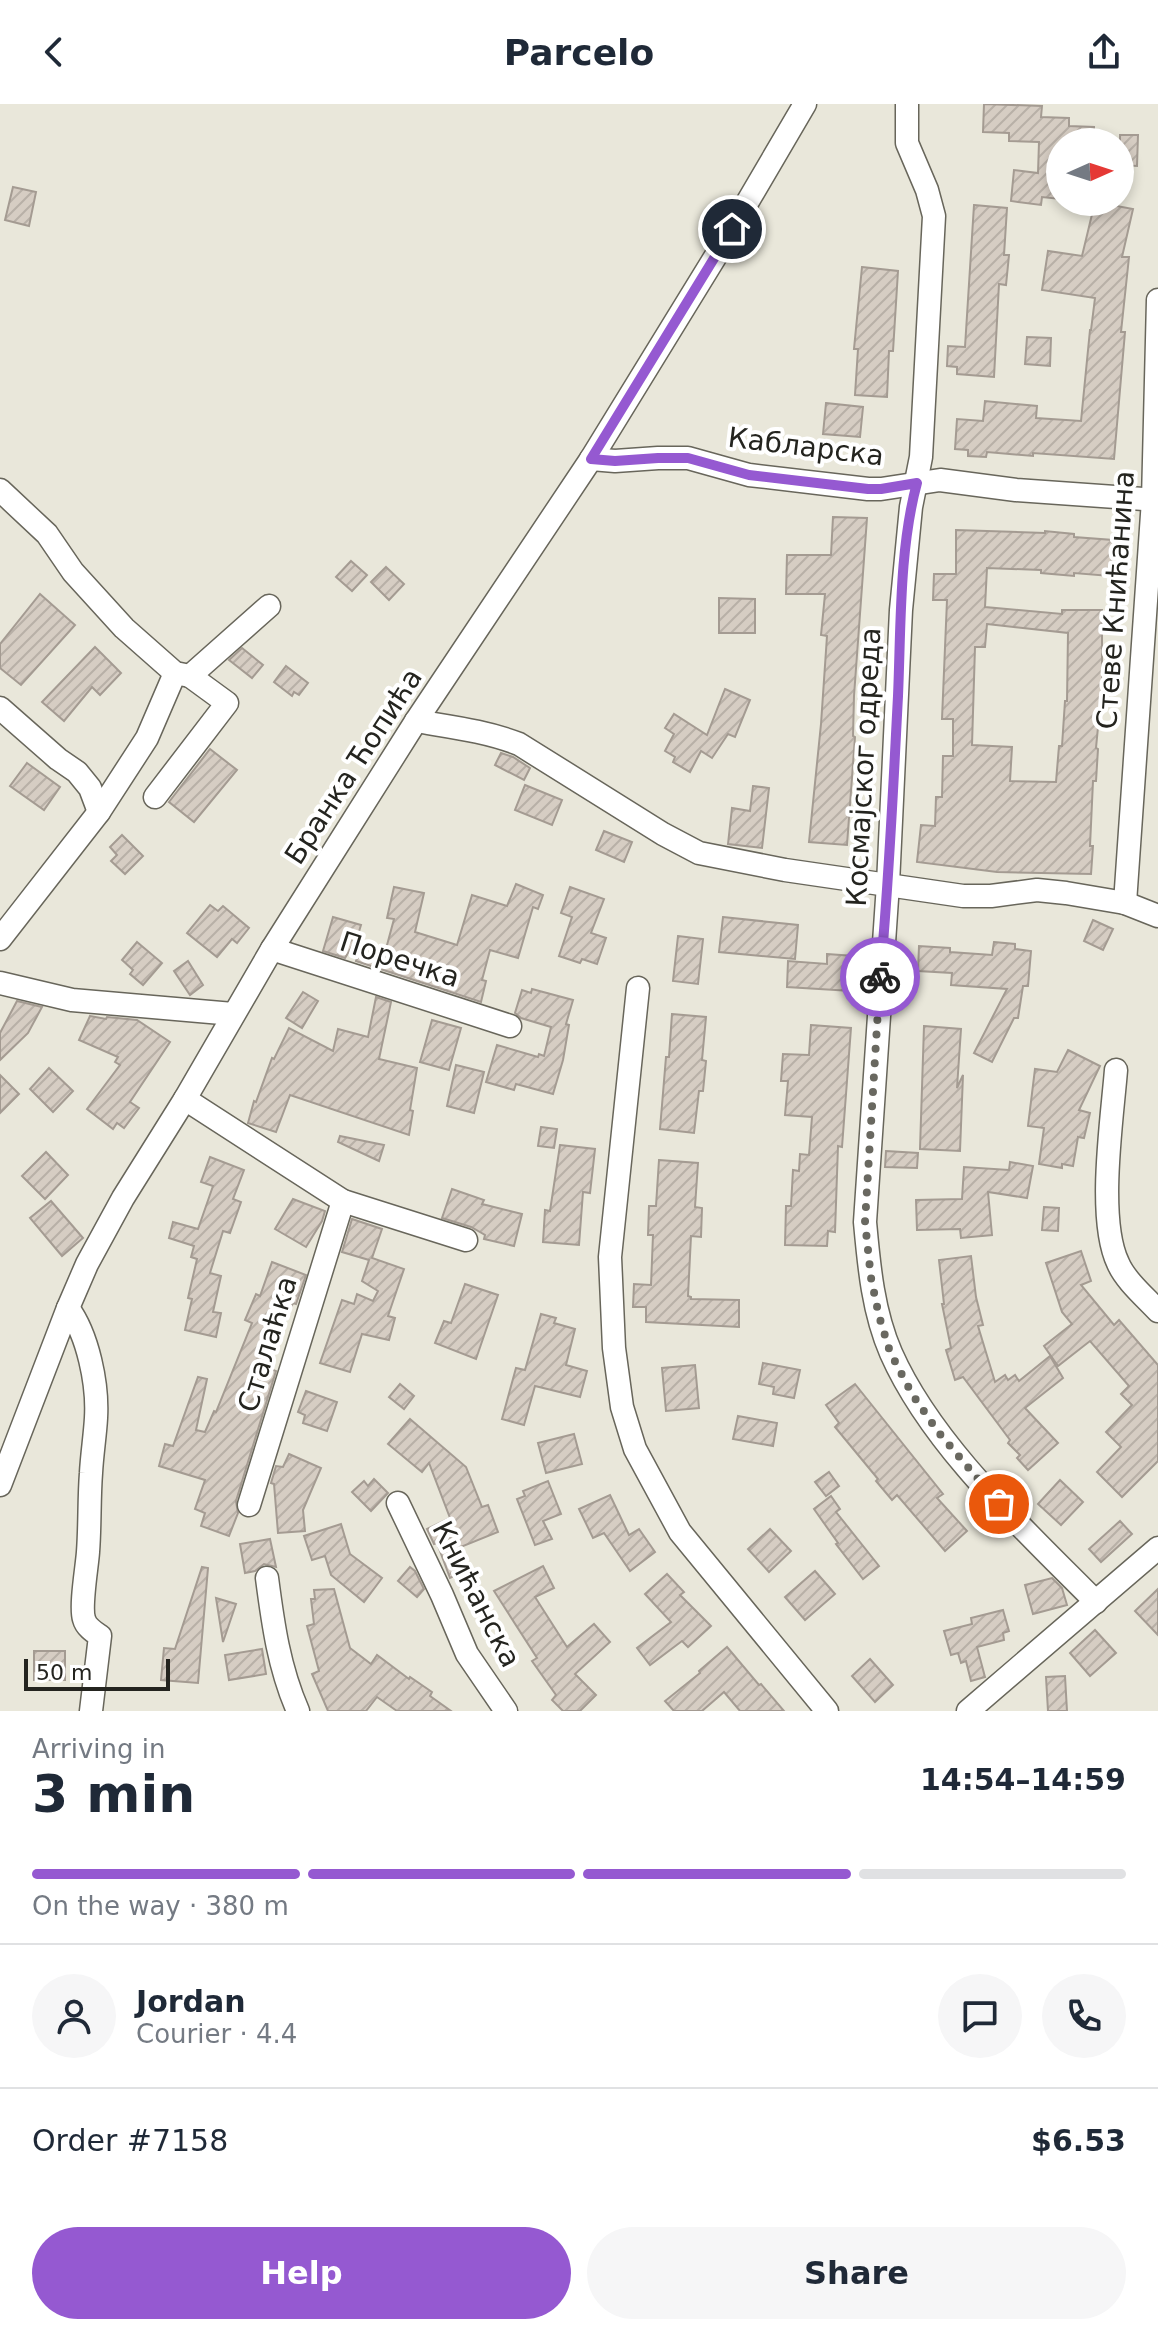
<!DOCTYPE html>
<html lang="en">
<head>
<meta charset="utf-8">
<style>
	:root { --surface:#fff; --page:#f6f6f7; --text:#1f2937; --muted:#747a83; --line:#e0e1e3; --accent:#9559d1 }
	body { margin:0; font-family:"DejaVu Sans",sans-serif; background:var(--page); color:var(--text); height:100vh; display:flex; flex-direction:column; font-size:30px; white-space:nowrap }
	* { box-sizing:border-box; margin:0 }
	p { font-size:26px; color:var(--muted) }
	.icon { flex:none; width:44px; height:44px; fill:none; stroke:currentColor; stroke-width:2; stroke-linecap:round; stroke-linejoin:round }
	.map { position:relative; height:1607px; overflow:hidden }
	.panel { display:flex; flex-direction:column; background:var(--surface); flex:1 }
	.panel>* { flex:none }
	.needle { width:52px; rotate:87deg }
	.tools { position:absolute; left:1046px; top:24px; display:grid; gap:16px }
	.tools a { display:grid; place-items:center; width:88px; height:88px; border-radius:50%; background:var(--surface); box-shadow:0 4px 12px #0003; font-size:40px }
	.scale { position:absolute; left:24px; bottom:20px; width:146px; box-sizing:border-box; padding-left:8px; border:4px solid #24241f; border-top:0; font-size:22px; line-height:28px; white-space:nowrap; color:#24241f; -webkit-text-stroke:6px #fff; paint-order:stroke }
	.pin { position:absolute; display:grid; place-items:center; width:68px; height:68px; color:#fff; margin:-34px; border:4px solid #fff; border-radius:50%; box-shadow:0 2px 8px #0007 }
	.courier { position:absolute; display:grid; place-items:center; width:80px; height:80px; margin:-40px; border:6px solid #9559d1; border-radius:50%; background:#fff; color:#222; box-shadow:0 2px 10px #0007 }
	.head em { font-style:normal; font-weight:700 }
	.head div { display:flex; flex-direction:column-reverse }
	.head { display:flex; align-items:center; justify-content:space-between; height:136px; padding:0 32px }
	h1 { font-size:52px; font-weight:700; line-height:60px }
	.bar { display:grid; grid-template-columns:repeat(4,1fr); gap:12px 8px; align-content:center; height:96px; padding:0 32px }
	.bar i { height:10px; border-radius:6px; background:var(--line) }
	.bar .selected { background:var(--accent) }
	.bar p { grid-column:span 4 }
	.line { display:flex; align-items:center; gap:20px; padding:0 32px; border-top:2px solid var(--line) }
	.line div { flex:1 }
	.round { display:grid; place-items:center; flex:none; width:84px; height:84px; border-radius:42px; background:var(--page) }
	.action { display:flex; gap:16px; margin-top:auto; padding:16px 32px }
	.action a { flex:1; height:92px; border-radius:48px; background:var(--accent); color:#fff; font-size:32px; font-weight:700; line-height:92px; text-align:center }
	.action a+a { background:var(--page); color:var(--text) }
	header { display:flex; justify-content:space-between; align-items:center; height:104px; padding:0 32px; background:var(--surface); font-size:36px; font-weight:700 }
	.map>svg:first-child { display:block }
	.building { fill:url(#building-hatch); stroke:#a49b92; stroke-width:2; fill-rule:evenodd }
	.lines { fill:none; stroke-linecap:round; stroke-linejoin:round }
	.minor-casing { stroke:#68665b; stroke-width:25 }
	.minor { stroke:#fff; stroke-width:22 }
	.done { stroke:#696860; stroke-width:8; stroke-dasharray:0 14.4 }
	.route { stroke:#9559d1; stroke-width:10 }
	.labels { text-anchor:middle; stroke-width:8; stroke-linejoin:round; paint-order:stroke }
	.street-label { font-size:28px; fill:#24241f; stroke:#fff }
</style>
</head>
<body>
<header><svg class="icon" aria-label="back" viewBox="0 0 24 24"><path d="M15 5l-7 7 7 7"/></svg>Parcelo<svg class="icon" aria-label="share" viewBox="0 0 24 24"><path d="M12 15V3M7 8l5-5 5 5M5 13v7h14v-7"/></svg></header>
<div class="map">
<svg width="1158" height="1607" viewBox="0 0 1158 1607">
	<defs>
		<pattern id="building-hatch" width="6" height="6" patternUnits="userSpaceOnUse" patternTransform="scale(2)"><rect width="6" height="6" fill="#d6cdc3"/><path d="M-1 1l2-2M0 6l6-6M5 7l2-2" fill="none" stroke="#b8b0a7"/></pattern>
	</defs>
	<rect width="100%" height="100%" fill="#e9e7da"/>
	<g class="building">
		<polygon points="984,0 1042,2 1041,13 1069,14 1069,22 1094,23 1094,38 1060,38 1060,95 1042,93 1041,101 1011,97 1014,66 1038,69 1039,38 1009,37 1009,29 983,28"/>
		<polygon points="1120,31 1138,31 1137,62 1120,61"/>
		<polygon points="13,83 36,88 29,122 5,116"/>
		<polygon points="1095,98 1133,105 1122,153 1129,153 1121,228 1125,228 1114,355 1033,349 1033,352 987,348 986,353 968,352 968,346 955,345 957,315 983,317 985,297 1037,302 1036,314 1081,317 1090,226 1091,226 1095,194 1042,186 1048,147 1082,152"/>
		<polygon points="974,101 1007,104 1004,151 1009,151 1006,181 999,180 994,273 957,270 957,263 947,262 948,242 965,243"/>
		<polygon points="862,163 898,167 893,247 889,247 887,293 855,291 858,245 854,245"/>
		<polygon points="1027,233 1051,234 1050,262 1025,260"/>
		<polygon points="826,299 863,303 860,333 823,330"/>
		<polygon points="833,413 867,414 854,592 853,632 855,633 847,741 809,738 821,620 827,532 821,531 825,490 786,490 787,451 831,451"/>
		<path d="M 956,426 L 1045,429 L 1045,427 L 1074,430 L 1074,433 L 1113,436 L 1110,472 L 1074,469 L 1074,472 L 1041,469 L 1041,466 L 987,464 L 985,503 L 1062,510 L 1062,506 L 1102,506 L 1102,582 L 1096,644 L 1098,645 L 1096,677 L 1093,677 L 1090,742 L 1093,742 L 1091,770 L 997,768 L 917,758 L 921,721 L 935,722 L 936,693 L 942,693 L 943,652 L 953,652 L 953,615 L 942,615 L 947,496 L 933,496 L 934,470 L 956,470 ZM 987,520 L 1068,529 L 1067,597 L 1065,597 L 1062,642 L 1059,642 L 1056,678 L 1010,677 L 1012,643 L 972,641 L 975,543 L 985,543 Z"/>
		<polygon points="351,457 367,471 352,487 336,473"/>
		<polygon points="386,463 404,480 389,496 371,478"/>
		<polygon points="40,490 75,521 21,581 0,564 0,540"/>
		<polygon points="719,494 755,495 755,529 719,529"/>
		<polygon points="95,543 121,569 100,591 92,583 64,617 42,598"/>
		<polygon points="242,544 263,561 252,574 229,556"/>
		<polygon points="286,562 308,579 299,591 294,588 292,592 274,578"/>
		<polygon points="725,585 750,596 735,633 728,630 712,654 701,647 690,668 673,658 675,653 665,647 674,630 665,624 674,610 707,631"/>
		<polygon points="210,645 237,666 194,718 169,698"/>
		<polygon points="501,649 513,653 530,664 524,676 495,661"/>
		<polygon points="27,659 60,683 44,706 10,682"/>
		<polygon points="525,681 562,696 552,721 515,706"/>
		<polygon points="753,682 769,684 762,744 728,740 732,704 750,707"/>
		<polygon points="604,727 632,738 624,758 596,746"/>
		<polygon points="122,731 143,752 125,770 111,757 117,751 110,743"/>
		<polygon points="516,780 543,791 538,805 533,803 518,854 490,846 482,876 486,877 481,898 356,857 358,848 383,856 394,815 387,814 394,783 424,789 415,828 457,841 472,791 507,802"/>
		<polygon points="570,783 604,795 591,829 606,834 597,860 582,855 580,859 559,852 572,813 561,809"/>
		<polygon points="210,801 218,807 223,802 249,824 237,839 232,835 217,853 187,829"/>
		<polygon points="333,813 361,821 357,834 345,854 323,847"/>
		<polygon points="723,813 798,821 795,855 719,848"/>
		<polygon points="1093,816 1113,825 1103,846 1084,837"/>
		<polygon points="678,832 703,835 698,880 673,877"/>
		<polygon points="137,838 162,859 143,881 130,870 133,866 122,856"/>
		<polygon points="994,838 1015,840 1015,845 1031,847 1028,882 1023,882 1018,914 1014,914 992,958 974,949 1007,885 951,881 952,869 918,867 919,842 950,844 950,848 992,851"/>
		<polygon points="827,850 854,852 851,887 787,883 788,857 827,860"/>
		<polygon points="188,857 203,881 190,891 174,867"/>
		<polygon points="532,885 573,896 566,920 569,921 563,956 553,990 516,980 514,986 486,978 497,941 538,953 539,950 544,952 551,923 521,914 515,909 522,886 531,889"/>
		<polygon points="303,888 318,897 302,924 286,914"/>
		<polygon points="376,893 391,898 379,955 417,964 410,1006 413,1007 409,1031 290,991 276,1028 248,1019 254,997 256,998 272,954 274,955 289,924 333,947 338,925 368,933"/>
		<polygon points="17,897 42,903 28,929 0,956 0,929"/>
		<polygon points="672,910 706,913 702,956 706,957 703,987 699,987 694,1029 660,1025 666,953 669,953"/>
		<polygon points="90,912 106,915 107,913 137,916 170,938 130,998 139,1004 124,1024 117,1019 113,1025 87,1005 120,961 115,958 118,953 79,936"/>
		<polygon points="432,916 461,924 449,966 420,958"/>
		<polygon points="811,921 851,924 842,1043 838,1042 835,1128 828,1127 827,1142 785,1141 786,1102 791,1102 793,1066 799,1067 800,1050 809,1051 812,1013 785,1011 788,977 781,977 783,950 809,951"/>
		<polygon points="924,922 961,925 957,984 963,971 960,1047 920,1045"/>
		<polygon points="1068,946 1100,962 1079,1006 1090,1009 1084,1034 1078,1033 1073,1062 1062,1060 1062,1064 1039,1060 1044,1024 1028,1022 1035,965 1057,968"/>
		<polygon points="456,961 484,968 474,1009 447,1002"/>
		<polygon points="49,964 73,987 53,1008 30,985"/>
		<polygon points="0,971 19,990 0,1009"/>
		<polygon points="541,1023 557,1025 554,1044 538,1042"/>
		<polygon points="340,1032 384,1041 379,1057 338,1038"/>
		<polygon points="560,1041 595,1045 590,1089 583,1088 579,1141 543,1138 545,1106 550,1107"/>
		<polygon points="886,1047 918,1049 917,1064 885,1063"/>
		<polygon points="46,1048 68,1071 45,1095 22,1072"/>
		<polygon points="210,1053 244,1066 233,1095 241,1098 230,1129 223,1127 210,1169 221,1172 213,1208 221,1209 216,1233 185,1226 192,1195 188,1194 197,1155 191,1153 194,1142 169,1134 173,1118 198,1125 213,1082 201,1078"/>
		<polygon points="659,1056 698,1059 695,1103 702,1104 701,1133 691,1132 688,1192 691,1193 691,1195 739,1196 739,1223 646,1218 646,1203 633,1203 634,1180 651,1181 653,1131 648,1131 649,1102 656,1102"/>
		<polygon points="1010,1058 1033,1062 1027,1094 988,1088 992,1131 961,1134 960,1125 917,1126 916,1096 962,1095 964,1063 1009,1066"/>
		<polygon points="452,1085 484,1096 482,1100 522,1110 514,1142 484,1135 485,1131 471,1123 442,1114"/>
		<polygon points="293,1095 325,1107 322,1117 306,1143 275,1125"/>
		<polygon points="51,1097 83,1134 62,1152 30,1114"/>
		<polygon points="1044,1103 1059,1104 1058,1127 1042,1126"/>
		<polygon points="352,1115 382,1125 372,1154 404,1165 388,1212 395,1214 389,1236 362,1230 350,1268 320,1259 342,1196 354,1200 357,1190 373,1197 378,1187 362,1177 369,1156 342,1148"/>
		<polygon points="1081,1147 1091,1177 1081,1181 1114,1221 1119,1216 1158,1261 1158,1357 1122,1393 1097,1368 1121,1343 1106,1328 1132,1301 1121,1290 1129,1282 1090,1237 1058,1262 1044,1242 1072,1220 1062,1208 1046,1159"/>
		<polygon points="971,1152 976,1193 983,1221 978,1222 995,1278 1005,1271 1008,1276 1015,1271 1019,1277 1050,1252 1063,1274 1025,1304 1058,1339 1028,1366 1017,1354 1020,1351 1008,1339 1010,1336 963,1273 955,1276 946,1246 951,1244 942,1200 944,1200 939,1156"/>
		<polygon points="272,1158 306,1171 296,1200 293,1199 279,1231 276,1229 263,1262 276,1267 236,1397 238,1409 229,1432 201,1422 205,1409 195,1405 205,1376 159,1362 165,1340 173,1342 198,1273 207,1275 196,1326 205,1328 214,1307 216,1308 252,1219 245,1216 256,1190 260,1192"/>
		<polygon points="465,1180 498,1191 476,1255 435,1239 444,1217 451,1219"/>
		<polygon points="541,1210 556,1214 554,1219 575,1225 566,1261 587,1267 580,1293 535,1282 524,1321 502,1315 516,1264 525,1266"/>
		<polygon points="763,1259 800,1266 794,1294 773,1290 774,1283 759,1280"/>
		<polygon points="695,1261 699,1304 666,1307 662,1264"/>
		<polygon points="400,1280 414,1292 404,1305 389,1293"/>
		<polygon points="855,1280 943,1390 937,1394 967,1427 945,1447 897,1391 892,1396 876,1377 878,1375 835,1323 839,1319 826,1301"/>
		<polygon points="306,1287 337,1298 327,1327 303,1319 305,1311 298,1308"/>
		<polygon points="738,1312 777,1319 773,1342 733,1335"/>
		<polygon points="410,1315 466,1363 482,1403 488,1401 498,1428 458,1444 466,1467 450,1474 437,1439 434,1440 427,1425 450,1414 429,1359 422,1368 388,1340"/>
		<polygon points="574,1330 582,1360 546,1369 538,1339"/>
		<polygon points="289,1350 321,1364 303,1406 305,1427 278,1429 274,1380 271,1379 276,1362 283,1363"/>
		<polygon points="829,1368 839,1382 826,1392 815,1378"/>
		<polygon points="374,1375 388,1389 371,1407 352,1388 364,1377 368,1382"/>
		<polygon points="1060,1376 1083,1398 1061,1421 1038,1400"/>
		<polygon points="548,1377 561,1410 543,1417 552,1435 535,1441 517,1395 525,1392 523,1387"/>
		<polygon points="610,1391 629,1431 639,1425 655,1448 630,1467 604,1429 593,1434 579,1405"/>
		<polygon points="831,1392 840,1405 836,1408 879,1462 863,1475 836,1440 838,1439 814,1405"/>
		<polygon points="1120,1417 1132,1430 1101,1458 1089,1445"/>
		<polygon points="341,1420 350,1450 382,1474 364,1498 331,1471 325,1452 312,1456 304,1432"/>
		<polygon points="770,1425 791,1447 769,1468 748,1445"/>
		<polygon points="270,1435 276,1463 264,1460 255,1467 245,1469 240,1440"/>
		<polygon points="543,1462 554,1484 535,1493 567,1543 594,1520 610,1538 575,1570 596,1591 580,1607 563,1607 552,1596 556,1591 532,1557 537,1554 494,1487"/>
		<polygon points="202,1463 208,1464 198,1579 161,1576 164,1544 175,1545"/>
		<polygon points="410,1463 415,1467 424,1485 417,1493 398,1477"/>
		<polygon points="815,1467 835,1490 805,1516 785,1493"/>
		<polygon points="667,1470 684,1488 680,1491 711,1522 688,1543 682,1537 650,1561 637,1544 671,1518 645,1490"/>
		<polygon points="1052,1474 1062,1484 1067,1501 1033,1510 1025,1481"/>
		<polygon points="334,1485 350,1544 371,1560 377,1551 409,1575 410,1573 432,1588 430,1592 451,1607 397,1607 377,1593 366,1607 328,1607 312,1570 319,1567 307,1522 314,1520 311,1495 315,1495 314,1486"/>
		<polygon points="1158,1485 1158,1531 1135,1507"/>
		<polygon points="216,1494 236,1500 223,1538"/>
		<polygon points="1003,1506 1009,1527 1003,1529 1004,1536 977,1543 985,1573 971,1577 966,1557 961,1559 958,1549 951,1551 944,1527 972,1520 971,1514"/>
		<polygon points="1095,1526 1116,1549 1090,1572 1070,1549"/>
		<polygon points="727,1543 759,1581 761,1580 784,1607 740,1607 724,1588 702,1607 674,1607 665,1597 700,1569 699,1567"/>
		<polygon points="262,1545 266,1570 229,1576 225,1551"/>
		<rect x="34" y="1547" width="31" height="29"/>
		<polygon points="870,1555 893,1581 875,1598 852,1572"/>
		<polygon points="1065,1572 1067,1607 1048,1607 1046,1573"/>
	</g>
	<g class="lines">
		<g class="minor-casing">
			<g id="minor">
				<path d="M 907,0 L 907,39 L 927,86 L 934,112 L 921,353 L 911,403 L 901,506 L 888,780 L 865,1118 C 869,1162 873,1208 891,1249 C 932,1342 1025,1426 1096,1498"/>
				<polyline points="591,355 615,357 658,354 688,354 749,371 868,385 881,385 940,376 1016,386 1158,396"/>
				<polyline points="0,386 47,430 73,468 124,524 175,569 190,572 269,502"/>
				<polyline points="0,604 58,655 77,668 90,684 99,708"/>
				<path d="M 416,617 C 451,623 486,627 519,640 L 663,730 L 699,749 L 785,766 L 963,792 L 991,792 L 1037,786 L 1066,789 L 1125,799 L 1158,812"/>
				<polyline points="155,693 227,599 190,572"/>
				<polyline points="1125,799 1153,396 1158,196"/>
				<polyline points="0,835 99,708 147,634 175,569"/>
				<polyline points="272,845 510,922"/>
				<polyline points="0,879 72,896 233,910"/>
				<polyline points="638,884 610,1153 614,1244 622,1303 635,1345 680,1428 827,1607"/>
				<path d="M 1116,966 C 1112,1016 1097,1115 1118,1159 C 1125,1176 1145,1193 1158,1207"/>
				<polyline points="185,995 343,1097 466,1136"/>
				<path d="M 68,1204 C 88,1231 98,1280 96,1314 C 95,1332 92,1350 91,1369 C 89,1395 90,1422 88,1448 C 87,1463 80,1502 84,1515 C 86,1523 94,1528 100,1532 L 91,1607"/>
				<polyline points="0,1381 68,1204 87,1160 123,1094 185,995 272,845 416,617 591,355 717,150 805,0"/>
				<polyline points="398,1399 442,1491 467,1550 506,1607"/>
				<polyline points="249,1401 343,1097"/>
				<path d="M 267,1474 C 273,1520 279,1564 298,1607"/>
				<polyline points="968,1607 1158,1444"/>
			</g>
		</g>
		<use href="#minor" class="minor"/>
	</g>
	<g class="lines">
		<polyline class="done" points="880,873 865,1118 871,1174 879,1212 890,1248 912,1290 939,1329 999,1400"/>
		<path class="route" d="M 732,125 L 591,355 L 615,357 L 658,354 L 688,354 L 749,371 L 868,385 L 881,385 L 917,379 C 899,445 901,524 898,592 C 893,686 889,780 880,873"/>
	</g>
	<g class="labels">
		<g class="street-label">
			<text transform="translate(806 342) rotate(7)" y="10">Кабларска</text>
			<text transform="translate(1115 496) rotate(-86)" y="10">Стеве Книћанина</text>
			<text transform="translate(353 662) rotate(-57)" y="10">Бранка Ћопића</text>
			<text transform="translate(863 663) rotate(-87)" y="10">Космајског одреда</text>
			<text transform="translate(400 855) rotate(18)" y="10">Поречка</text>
			<text transform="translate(267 1240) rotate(-73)" y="10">Сталаћка</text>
			<text transform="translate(477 1490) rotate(63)" y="10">Книћанска</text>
		</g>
	</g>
</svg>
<div class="tools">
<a><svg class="needle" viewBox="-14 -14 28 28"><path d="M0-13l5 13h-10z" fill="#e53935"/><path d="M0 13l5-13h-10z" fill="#747a83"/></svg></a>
</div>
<div class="scale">50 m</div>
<div class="pin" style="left:999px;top:1400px;background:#ea580c"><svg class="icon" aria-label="bag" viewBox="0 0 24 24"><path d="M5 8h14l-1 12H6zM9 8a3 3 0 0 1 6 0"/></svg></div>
<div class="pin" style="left:732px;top:125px;background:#1f2937"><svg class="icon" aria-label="home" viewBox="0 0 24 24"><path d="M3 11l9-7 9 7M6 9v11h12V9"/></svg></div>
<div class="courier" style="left:880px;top:873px"><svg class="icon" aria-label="bike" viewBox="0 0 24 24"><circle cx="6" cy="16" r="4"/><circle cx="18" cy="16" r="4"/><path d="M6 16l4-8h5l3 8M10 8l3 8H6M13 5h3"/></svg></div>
</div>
<section class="panel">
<div class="head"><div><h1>3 min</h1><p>Arriving in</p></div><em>14:54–14:59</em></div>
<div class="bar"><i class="selected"></i><i class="selected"></i><i class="selected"></i><i></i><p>On the way · 380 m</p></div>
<div class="line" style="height:144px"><a class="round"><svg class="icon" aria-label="person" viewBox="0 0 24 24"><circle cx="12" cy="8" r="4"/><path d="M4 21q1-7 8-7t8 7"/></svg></a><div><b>Jordan</b><p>Courier · 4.4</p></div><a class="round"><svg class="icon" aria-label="chat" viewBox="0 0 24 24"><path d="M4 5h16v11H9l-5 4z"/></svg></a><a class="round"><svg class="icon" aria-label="phone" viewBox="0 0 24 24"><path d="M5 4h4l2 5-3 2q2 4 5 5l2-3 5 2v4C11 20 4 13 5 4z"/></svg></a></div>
<div class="line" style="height:104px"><div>Order #7158</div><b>$6.53</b></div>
<div class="action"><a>Help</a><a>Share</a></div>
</section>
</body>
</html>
